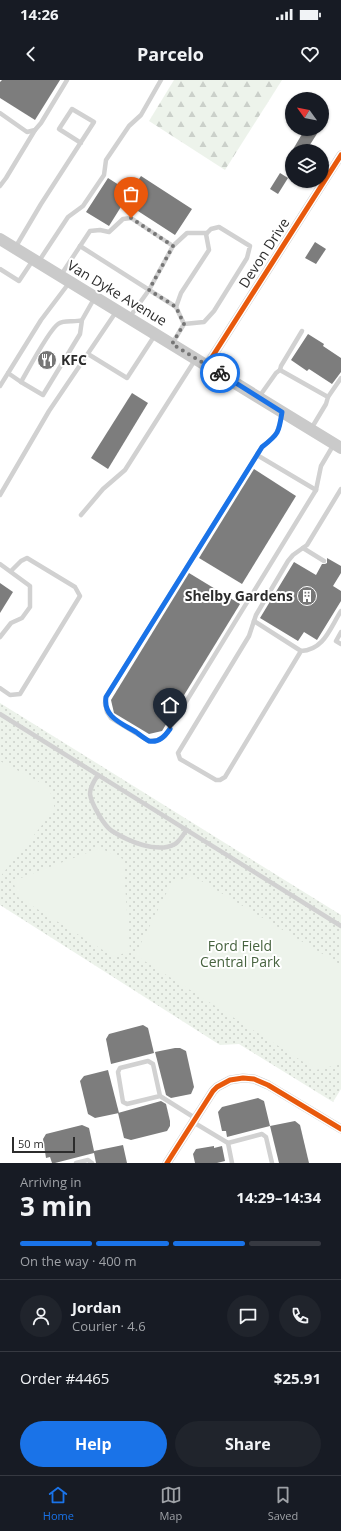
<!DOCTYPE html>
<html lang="en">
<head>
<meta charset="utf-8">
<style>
	:root { --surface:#171b24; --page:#20242c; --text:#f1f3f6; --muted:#9ea1a6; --line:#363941; --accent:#1a73e8 }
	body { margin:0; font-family:"Open Sans",sans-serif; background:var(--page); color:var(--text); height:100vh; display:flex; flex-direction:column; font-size:15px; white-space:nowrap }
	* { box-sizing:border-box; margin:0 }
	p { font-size:13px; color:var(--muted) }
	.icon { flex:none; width:22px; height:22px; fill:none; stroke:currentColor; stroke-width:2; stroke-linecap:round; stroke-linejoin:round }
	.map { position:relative; height:1083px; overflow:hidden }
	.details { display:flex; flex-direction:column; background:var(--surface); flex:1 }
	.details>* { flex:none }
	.needle { width:26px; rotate:303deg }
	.tools { position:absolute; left:285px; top:12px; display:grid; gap:8px }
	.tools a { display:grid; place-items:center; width:44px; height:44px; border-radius:50%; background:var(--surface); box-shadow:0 1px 3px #0004; font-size:20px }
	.scale { position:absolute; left:12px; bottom:10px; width:63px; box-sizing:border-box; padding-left:4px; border:2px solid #2c2c2c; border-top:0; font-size:11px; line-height:14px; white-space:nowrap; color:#2c2c2c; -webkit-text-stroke:3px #fff; paint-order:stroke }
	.pin { position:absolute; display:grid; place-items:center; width:34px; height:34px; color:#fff; margin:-41px -17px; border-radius:50% 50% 50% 0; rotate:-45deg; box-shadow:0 0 4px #0007 }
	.pin .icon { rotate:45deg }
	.courier { position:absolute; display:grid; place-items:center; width:40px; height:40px; margin:-20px; border:3px solid #1a73e8; border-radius:50%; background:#fff; color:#222; box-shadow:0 1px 5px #0007 }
	.summary em { font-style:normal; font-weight:700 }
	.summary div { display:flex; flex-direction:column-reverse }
	.summary { display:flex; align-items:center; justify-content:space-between; height:68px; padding:0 20px }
	h1 { font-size:26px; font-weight:700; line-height:30px }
	.bar { display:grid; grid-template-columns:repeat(4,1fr); gap:6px 4px; align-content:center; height:48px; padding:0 20px }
	.bar i { height:5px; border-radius:3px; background:var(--line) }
	.bar .current { background:var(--accent) }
	.bar p { grid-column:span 4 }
	.line { display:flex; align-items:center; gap:10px; padding:0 20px; border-top:1px solid var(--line) }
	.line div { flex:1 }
	.round { display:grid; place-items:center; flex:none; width:42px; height:42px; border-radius:21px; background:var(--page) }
	.action { display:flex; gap:8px; margin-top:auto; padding:8px 20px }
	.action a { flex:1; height:46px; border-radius:24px; background:var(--accent); color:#fff; font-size:16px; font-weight:700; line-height:46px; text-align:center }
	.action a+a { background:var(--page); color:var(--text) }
	.status { display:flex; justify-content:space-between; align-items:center; height:28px; padding:0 20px; background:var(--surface); direction:ltr }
	.status svg { height:11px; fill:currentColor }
	header { display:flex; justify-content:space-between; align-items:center; height:52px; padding:0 20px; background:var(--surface); font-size:18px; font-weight:700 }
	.tab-bar { display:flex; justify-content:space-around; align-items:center; height:56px; border-top:1px solid var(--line); background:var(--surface); font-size:11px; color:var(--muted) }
	.tab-bar a { display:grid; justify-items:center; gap:2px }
	.tab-bar .current { color:var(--accent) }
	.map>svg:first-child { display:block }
	.green { fill:url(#green-dots) }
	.forest { fill:url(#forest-firs) }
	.pitch { fill:#edf3eb }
	.building { fill:#7d7d7d }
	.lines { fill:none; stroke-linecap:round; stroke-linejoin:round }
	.service { stroke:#d1d1d1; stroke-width:4.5 }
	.minor { stroke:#d1d1d1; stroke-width:9 }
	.secondary { stroke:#cacaca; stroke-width:12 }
	.cycleway-casing { stroke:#fff; stroke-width:8 }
	.cycleway { stroke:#e8590c; stroke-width:5 }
	.done { stroke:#767676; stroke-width:4; stroke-dasharray:0 7.2 }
	.route { stroke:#1a73e8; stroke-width:5 }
	.labels { text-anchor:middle; stroke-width:4; stroke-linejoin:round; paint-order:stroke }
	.street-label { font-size:14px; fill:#2c2c2c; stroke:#fff }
	.poi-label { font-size:14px; font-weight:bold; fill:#2c2c2c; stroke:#fff; text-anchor:start }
	.park-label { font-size:14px; fill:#47633f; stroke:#fff }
</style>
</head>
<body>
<div class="status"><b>14:26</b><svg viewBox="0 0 49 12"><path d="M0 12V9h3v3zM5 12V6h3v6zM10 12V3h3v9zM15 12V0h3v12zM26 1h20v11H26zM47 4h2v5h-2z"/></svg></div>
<header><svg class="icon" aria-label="back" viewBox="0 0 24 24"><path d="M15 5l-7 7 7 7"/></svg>Parcelo<svg class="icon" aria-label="heart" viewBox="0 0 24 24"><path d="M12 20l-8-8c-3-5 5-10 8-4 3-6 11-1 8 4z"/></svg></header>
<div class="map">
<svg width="341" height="1083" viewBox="0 0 341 1083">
	<defs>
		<pattern id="green-dots" width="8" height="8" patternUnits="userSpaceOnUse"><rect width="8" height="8" fill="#edf3eb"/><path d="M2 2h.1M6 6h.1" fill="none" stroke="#cbd0ca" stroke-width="1.8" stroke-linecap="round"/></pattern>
		<pattern id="forest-firs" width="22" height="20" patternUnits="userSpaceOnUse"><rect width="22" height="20" fill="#edf3eb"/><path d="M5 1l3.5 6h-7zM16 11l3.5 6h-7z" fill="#cbd0ca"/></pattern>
	</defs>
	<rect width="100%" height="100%" fill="#fff"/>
	<polygon class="green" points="0,623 341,835 341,1009 333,1022 239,964 220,965 0,825"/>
	<polygon class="forest" points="174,0 282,0 225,90 149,41"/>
	<g class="pitch">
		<polygon points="0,681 49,707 55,729 0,797"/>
		<polygon points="100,768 123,779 130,871 114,877 18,817 13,801"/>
		<polygon points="193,796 341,885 341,979 337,985 316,990 135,875 172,802"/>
	</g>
	<g class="building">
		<polygon points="2,0 60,0 35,40 0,18 0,2"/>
		<polygon points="305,49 320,49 306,71 292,71"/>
		<polygon points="280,93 288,98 278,114 270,109"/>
		<polygon points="141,96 192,129 175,155 124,122 109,146 86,132 108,98 130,112"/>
		<polygon points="315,162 326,169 316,184 305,178"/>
		<polygon points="308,254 324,264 323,266 341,278 341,292 332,304 309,289 307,291 291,280"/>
		<polygon points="132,313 148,323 108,389 91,378"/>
		<polygon points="254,389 296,416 242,504 199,478"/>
		<polygon points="327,478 341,486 341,493 333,506 341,511 341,521 317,560 304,552 298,561 260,538 294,482 316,495 322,484 325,484 327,483"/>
		<polygon points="189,493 240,524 162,651 149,654 114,633 111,620"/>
		<polygon points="0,503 13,512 0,533"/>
		<polygon points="143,945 148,948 154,973 111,984 106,959 109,954"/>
		<polygon points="175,968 180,968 186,971 194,1007 191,1014 171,1018 166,1015 155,972"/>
		<polygon points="108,990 119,1033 95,1038 88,1034 80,1001 84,996"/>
		<polygon points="258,1018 264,1021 270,1046 227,1057 226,1051 222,1051 219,1037 218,1032 222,1027"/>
		<polygon points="161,1021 166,1024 170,1041 170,1046 167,1051 131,1060 124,1058 118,1033"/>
		<polygon points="295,1041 300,1045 309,1083 279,1083 270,1046"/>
		<polygon points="82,1045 89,1048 94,1071 123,1065 127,1083 96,1083 94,1073 55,1083 52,1083 50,1077 46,1078 43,1059 46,1054"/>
		<polygon points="214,1066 214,1068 222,1066 225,1081 217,1083 195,1083 193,1074 196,1069"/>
	</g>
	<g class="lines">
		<g class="service">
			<polyline points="0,33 27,52 35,50 41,43 67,0"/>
			<polyline points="0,106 6,98 35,50"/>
			<polyline points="80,166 176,227"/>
			<polyline points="15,168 41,124 94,42 72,29 59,49 81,63"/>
			<polyline points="39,181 68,137 83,126 104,95 106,80 129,46 141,35 161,0"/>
			<polyline points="0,189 19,201 33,180"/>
			<polyline points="61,195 90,151 100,150 109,152 123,139 131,138 173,166 187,153 207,153"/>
			<polyline points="129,238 149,210 173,166"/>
			<path d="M 82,240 C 74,243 65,239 58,244 C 49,250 28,290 21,302 L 43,315 L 80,254 L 82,240 L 95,217"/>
			<polyline points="172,264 184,244 204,242 214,231 247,178 250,166 219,147 211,149 206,154 209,170 181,213 176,227 184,244"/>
			<polyline points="88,274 127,298 155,255"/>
			<polyline points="280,290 281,286 302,251"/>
			<polyline points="8,293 21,302"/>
			<polyline points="0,306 41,240 69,203"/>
			<polyline points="259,317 276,293 280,290 328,317 326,324 311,349"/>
			<polyline points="328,317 341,298"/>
			<path d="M 282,333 C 279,352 277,355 262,367 L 106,617 L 105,623 L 107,632 L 111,638 L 149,661 L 158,660 L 165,656 L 316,410 L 321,386 L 334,364"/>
			<polyline points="257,375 316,410"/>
			<path d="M 341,409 L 307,465 L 293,475 L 288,481 L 256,535 L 249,556 L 178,673 L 180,679 L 216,700 L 220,700 L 225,697 L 301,571 C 324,570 330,548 341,531"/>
			<polyline points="0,415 49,331 116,232"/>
			<polyline points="81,435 103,409 125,390 195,280"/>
			<polyline points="303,468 324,481"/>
			<polyline points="0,484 30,506 30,527 22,538 11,543 0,557"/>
			<polyline points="254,541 301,571"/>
			<polyline points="341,552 336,561 341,564"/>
			<polyline points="0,608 10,615 20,614 80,516 75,507 27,478 21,481 11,491"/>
			<polyline points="0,634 341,846"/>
			<path d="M 98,695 C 94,701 90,707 90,714 C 91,723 104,746 112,751 C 128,761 157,774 175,764 C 180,761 183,754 187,750"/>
			<polyline points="160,1016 127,1024 123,1022 118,992 120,988 148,981 153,984 160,1016 195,1038"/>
			<polyline points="193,1042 228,1063 262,1054 266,1057 272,1083"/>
			<polyline points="228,1063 232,1083"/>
			<polyline points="76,1083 88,1080 92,1083"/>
		</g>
		<g class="minor">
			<polyline points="207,285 341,75"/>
			<polyline points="167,1083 213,1011 217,1007 230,1000 243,998 254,999 268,1005 341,1049"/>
		</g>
		<polyline class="secondary" points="0,159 341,368"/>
		<g class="cycleway-casing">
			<g id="cycleway">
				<polyline points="207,285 341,75"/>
				<polyline points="167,1083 213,1011 217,1007 230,1000 243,998 254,999 268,1005 341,1049"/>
			</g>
		</g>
		<use href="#cycleway" class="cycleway"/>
	</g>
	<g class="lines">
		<polyline class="done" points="131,138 173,166 149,210 176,227 184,244 172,264 220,293"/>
		<path class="route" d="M 170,649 C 165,656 159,663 149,661 C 145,659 140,655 136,652 C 121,643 103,637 106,617 L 262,367 C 279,354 279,352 282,332 L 220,293"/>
	</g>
	<defs>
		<g id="restaurant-disc" transform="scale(1)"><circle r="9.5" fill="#767676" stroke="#fff"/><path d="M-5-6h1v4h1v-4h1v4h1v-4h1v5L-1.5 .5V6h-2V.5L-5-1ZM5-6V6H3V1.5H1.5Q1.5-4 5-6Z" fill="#fff"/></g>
		<g id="building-disc" transform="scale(1)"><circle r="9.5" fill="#767676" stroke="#fff"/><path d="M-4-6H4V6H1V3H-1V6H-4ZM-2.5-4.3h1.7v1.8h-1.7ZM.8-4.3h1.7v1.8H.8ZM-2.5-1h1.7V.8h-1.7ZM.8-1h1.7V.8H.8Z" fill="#fff"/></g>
	</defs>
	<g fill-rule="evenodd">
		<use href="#restaurant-disc" x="47" y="280"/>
		<use href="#building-disc" x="307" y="516"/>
	</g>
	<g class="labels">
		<g class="street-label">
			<text transform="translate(264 173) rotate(-57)" y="5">Devon Drive</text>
			<text transform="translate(117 213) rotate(31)" y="5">Van Dyke Avenue</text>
		</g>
		<g class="poi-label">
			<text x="61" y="285">KFC</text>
			<text x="293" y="521" text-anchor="end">Shelby Gardens</text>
		</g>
		<g class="park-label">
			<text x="240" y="871">Ford Field<tspan x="240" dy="16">Central Park</tspan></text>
		</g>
	</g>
</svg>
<div class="tools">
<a><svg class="needle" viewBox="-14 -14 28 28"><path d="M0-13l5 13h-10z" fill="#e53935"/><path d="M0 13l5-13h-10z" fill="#9ea1a6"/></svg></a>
<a><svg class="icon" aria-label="layers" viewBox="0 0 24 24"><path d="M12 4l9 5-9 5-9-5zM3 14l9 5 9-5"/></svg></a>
</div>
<div class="scale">50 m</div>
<div class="pin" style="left:131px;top:138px;background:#ea580c"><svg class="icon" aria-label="bag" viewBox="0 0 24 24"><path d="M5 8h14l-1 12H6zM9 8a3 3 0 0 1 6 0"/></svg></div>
<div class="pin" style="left:170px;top:649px;background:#1f2937"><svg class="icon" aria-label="home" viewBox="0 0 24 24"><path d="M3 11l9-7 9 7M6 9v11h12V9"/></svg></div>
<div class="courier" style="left:220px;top:293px"><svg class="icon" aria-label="bike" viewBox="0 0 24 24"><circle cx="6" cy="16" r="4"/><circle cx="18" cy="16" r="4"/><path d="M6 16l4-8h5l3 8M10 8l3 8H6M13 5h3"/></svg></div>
</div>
<section class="details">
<div class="summary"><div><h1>3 min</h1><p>Arriving in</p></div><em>14:29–14:34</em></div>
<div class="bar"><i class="current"></i><i class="current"></i><i class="current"></i><i></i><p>On the way · 400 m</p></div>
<div class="line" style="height:72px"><a class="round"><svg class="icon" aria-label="person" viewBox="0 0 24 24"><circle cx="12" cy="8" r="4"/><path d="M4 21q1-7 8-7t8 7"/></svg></a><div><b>Jordan</b><p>Courier · 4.6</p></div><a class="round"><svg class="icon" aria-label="chat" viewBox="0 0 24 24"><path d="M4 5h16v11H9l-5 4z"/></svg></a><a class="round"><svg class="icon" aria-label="phone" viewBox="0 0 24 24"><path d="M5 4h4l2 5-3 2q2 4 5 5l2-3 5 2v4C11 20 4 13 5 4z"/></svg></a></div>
<div class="line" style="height:52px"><div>Order #4465</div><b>$25.91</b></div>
<div class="action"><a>Help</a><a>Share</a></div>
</section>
<nav class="tab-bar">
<a class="current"><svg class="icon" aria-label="home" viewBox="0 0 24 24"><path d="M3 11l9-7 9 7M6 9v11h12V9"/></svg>Home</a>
<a><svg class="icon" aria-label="map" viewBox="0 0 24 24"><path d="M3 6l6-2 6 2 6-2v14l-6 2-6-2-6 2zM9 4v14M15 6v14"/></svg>Map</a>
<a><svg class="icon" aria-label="saved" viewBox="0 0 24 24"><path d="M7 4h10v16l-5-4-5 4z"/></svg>Saved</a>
</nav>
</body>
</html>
